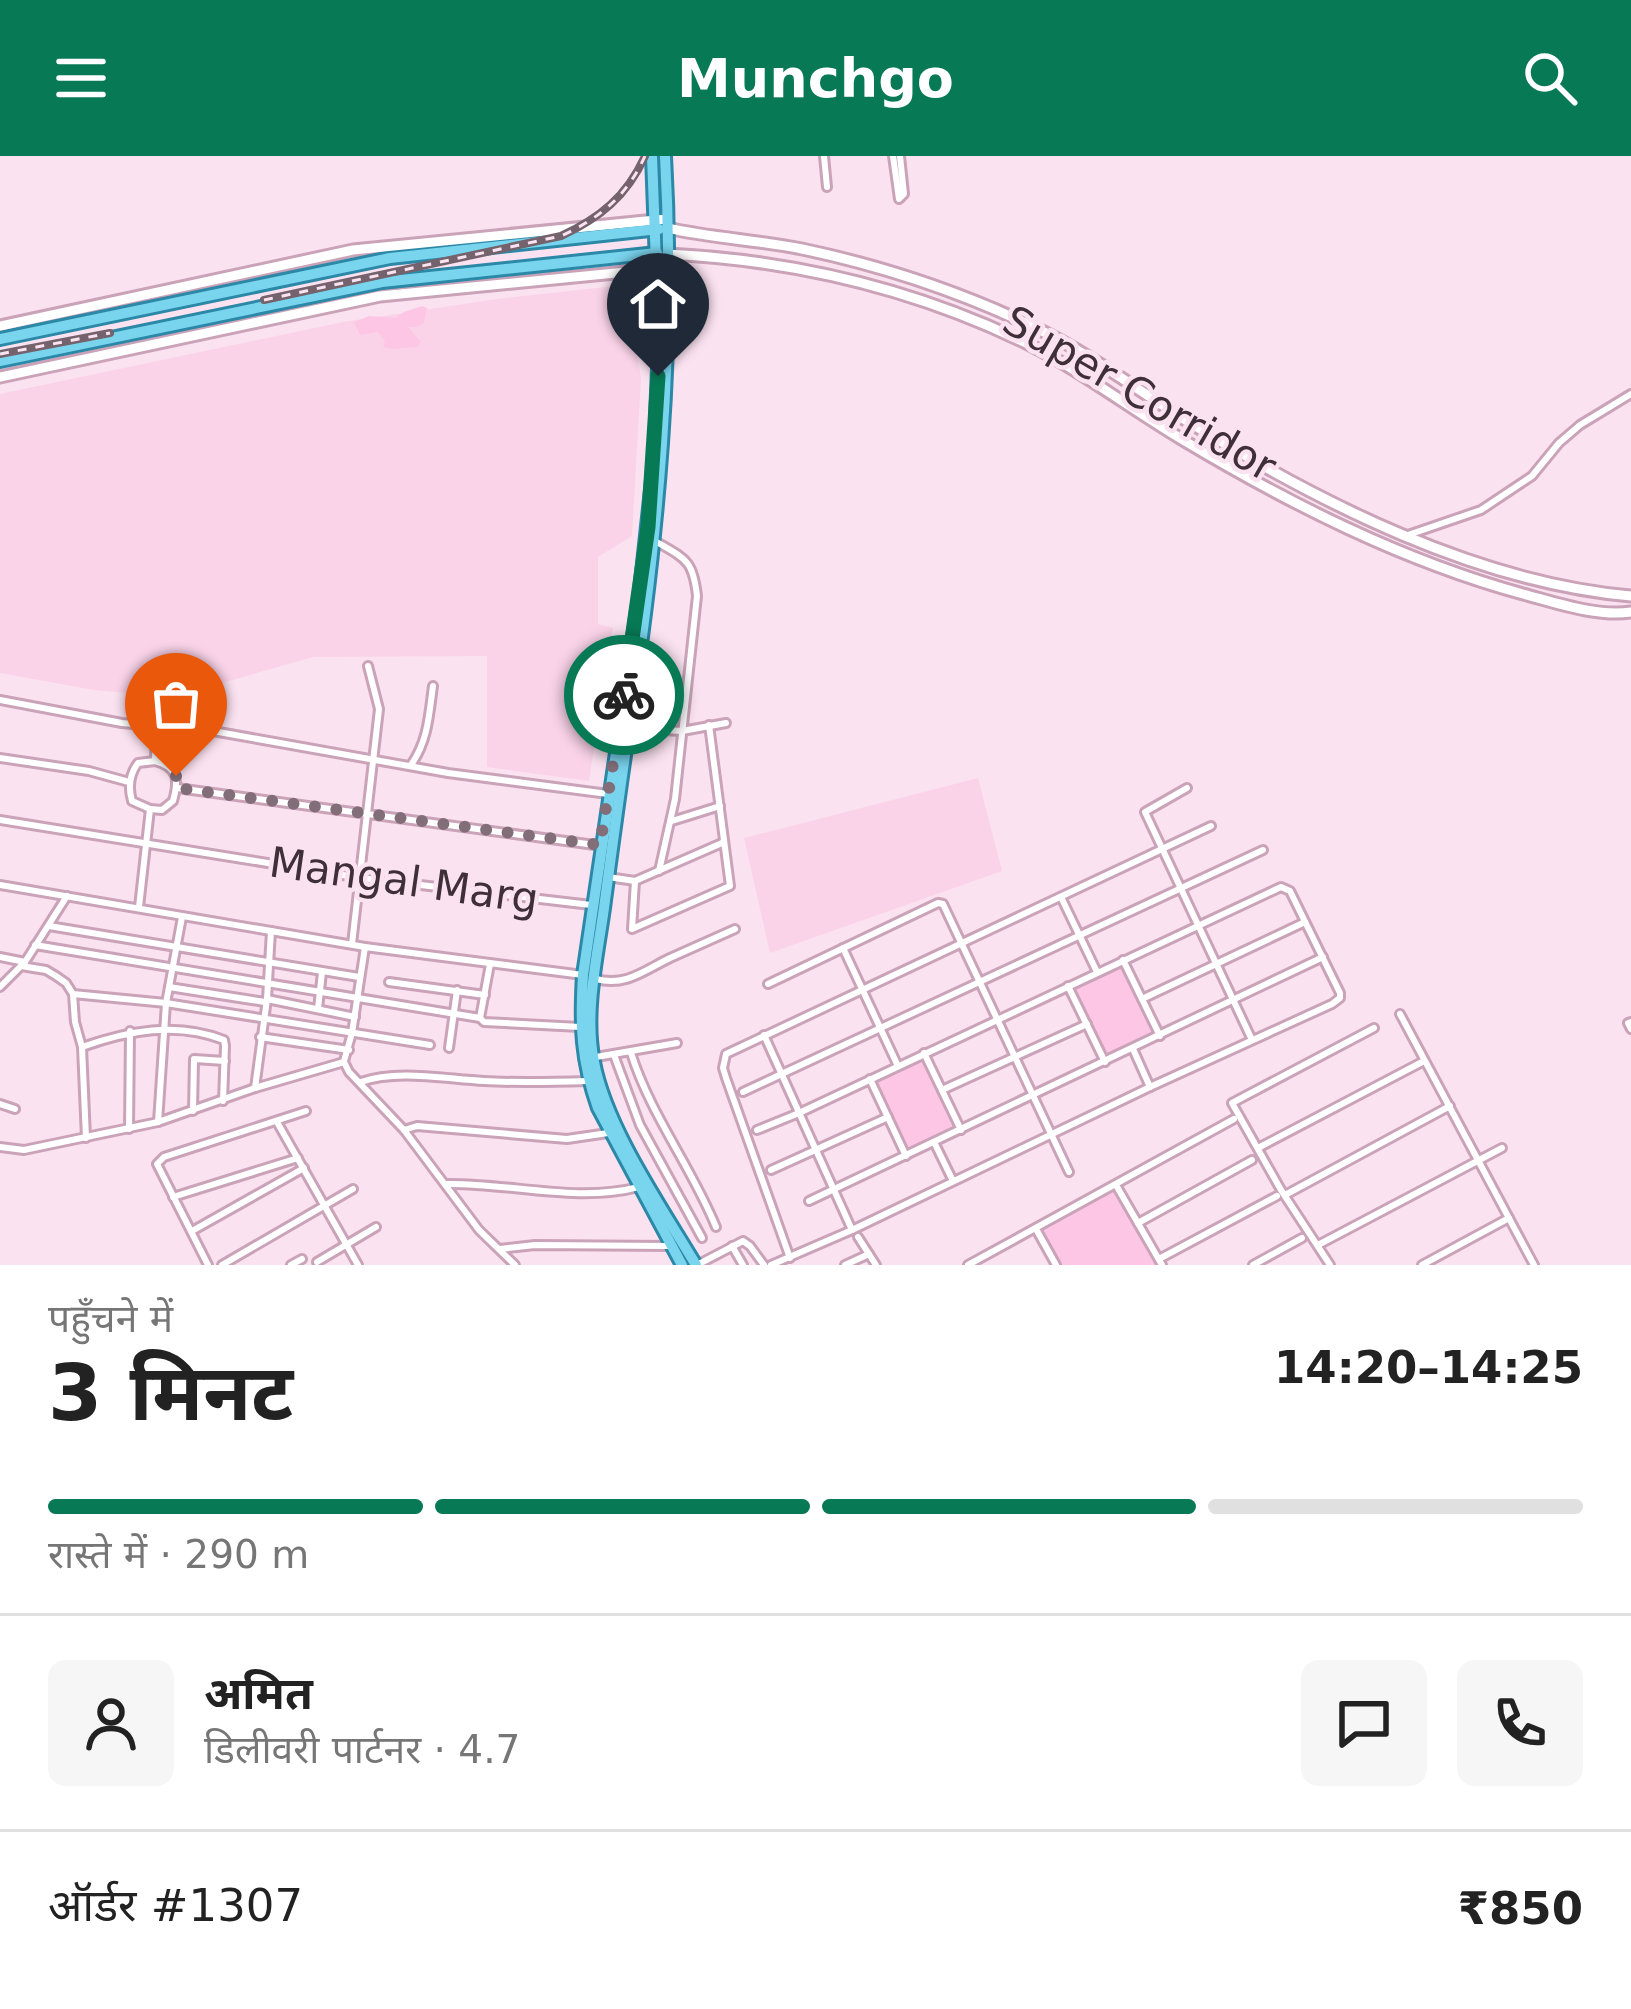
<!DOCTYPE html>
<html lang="hi">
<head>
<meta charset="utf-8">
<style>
	:root { --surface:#fff; --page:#f6f6f6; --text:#222; --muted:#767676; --line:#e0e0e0; --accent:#077955 }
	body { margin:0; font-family:"DejaVu Sans","Noto Sans Devanagari",sans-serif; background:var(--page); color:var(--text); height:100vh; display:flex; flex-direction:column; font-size:45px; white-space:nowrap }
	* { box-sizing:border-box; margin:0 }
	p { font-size:39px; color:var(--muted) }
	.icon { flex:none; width:66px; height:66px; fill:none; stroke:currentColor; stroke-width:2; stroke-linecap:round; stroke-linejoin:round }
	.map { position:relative; height:1109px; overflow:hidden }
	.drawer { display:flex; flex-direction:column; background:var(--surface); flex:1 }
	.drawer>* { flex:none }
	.pin { position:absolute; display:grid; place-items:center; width:102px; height:102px; color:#fff; margin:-123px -51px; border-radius:50% 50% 50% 0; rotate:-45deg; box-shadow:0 0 12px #0007 }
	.pin .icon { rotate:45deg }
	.courier { position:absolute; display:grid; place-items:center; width:120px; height:120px; margin:-60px; border:9px solid #077955; border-radius:50%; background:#fff; color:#222; box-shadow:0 3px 15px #0007 }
	.head em { font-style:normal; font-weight:700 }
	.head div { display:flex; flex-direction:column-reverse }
	.head { display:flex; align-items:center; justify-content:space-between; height:204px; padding:0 48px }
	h1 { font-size:78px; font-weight:700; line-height:90px }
	.bar { display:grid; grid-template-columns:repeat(4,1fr); gap:18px 12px; align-content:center; height:144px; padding:0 48px }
	.bar i { height:15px; border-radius:9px; background:var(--line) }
	.bar .on { background:var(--accent) }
	.bar p { grid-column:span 4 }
	.line { display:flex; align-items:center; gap:30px; padding:0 48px; border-top:3px solid var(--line) }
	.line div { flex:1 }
	.round { display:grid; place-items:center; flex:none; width:126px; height:126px; border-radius:18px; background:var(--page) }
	header { display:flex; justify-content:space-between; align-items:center; height:156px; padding:0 48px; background:var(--accent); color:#fff; font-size:54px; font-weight:700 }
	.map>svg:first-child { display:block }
	.built { fill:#fad3e9 }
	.green { fill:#fdc6e5 }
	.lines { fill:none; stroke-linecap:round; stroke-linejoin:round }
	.street-casing { stroke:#caa3b9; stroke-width:12 }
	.secondary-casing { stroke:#caa3b9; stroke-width:15 }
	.primary-casing { stroke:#2b88a7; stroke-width:16 }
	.street { stroke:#fff; stroke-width:6 }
	.secondary { stroke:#fff; stroke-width:9 }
	.primary { stroke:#79d4ee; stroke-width:10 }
	.rail-casing { stroke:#74626c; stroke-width:8 }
	.rail { stroke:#fbe2f0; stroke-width:3; stroke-dasharray:9; stroke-linecap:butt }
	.done { stroke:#816e78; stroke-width:12; stroke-dasharray:0 21.6 }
	.route { stroke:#077955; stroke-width:15 }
	.labels { text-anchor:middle; stroke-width:9; stroke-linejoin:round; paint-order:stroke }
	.street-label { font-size:42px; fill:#3f2f38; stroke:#fbe2f0 }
</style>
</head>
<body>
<header><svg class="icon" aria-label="menu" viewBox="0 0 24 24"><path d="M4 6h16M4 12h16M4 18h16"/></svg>Munchgo<svg class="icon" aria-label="search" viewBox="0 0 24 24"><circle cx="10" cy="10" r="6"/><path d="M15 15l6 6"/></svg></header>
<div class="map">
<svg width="1631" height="1109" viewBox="0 0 1631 1109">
	<rect width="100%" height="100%" fill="#fbe2f0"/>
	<g class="built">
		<polygon points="624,129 641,222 632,380 598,401 598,468 613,472 589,625 487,611 487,500 313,501 172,541 94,534 0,517 0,238 343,166 497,143"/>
		<polygon points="978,622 1002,715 770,797 744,682"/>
	</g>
	<g class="green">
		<polygon points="422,150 427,152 424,167 417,171 408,171 421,186 417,191 392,193 383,191 385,185 378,176 360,179 354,166 369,160 396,162 404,156"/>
		<polygon points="1121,809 1155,878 1107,901 1073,832"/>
		<polygon points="923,902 956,971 908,993 875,924"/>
		<polygon points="1115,1034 1156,1109 1062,1109 1042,1073"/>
	</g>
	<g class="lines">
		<g class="street-casing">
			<g id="street">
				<polyline points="824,0 827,31"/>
				<polyline points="893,0 899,43 904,38 900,0"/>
				<polyline points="1408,379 1481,354 1532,320 1559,287 1580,269 1631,238"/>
				<path d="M 655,385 C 686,403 693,404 697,440 L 675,643 L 659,715"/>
				<polyline points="0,544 122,567 213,575 448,617 608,638"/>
				<polyline points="162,570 164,551"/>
				<polyline points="629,572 682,575 726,567"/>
				<polyline points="0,602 89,615 129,626"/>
				<path d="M 155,605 C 178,611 179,624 173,645 L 162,654 L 150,653 L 132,645 C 128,631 129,619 138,607 Z"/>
				<polyline points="155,605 156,570"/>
				<path d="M 411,609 C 428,585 429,559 433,530"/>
				<polyline points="177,632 602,690"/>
				<polyline points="1187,632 1145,656 1252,884"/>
				<polyline points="0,664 361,722 591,749"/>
				<polyline points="672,665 720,650"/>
				<polyline points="608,721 635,725 722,687"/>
				<polyline points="635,725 632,773 730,730 709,569"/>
				<polyline points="0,729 365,791 583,819"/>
				<polyline points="1061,741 1097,816"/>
				<polyline points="139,751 150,653"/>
				<polyline points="49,770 359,821"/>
				<polyline points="352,788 379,553 368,510"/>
				<polyline points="35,789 480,862"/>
				<polyline points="843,792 897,908"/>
				<polyline points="0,801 25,806"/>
				<polyline points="1123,804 1160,880"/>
				<polyline points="490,808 480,862 484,866 580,871"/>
				<polyline points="21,810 46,814 56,820 66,827 73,838 75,866 82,891 86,982"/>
				<path d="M 596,823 C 626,831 645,814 670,802 C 692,792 713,783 735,773"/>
				<polyline points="389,826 485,839"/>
				<polyline points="768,828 938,747 943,748 1069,1016"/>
				<polyline points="1068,830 1105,906"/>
				<polyline points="0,831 25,806 67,740"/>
				<polyline points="169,831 265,846"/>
				<polyline points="73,838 166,847 430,889"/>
				<polyline points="267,843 355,861"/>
				<polyline points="1142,843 1305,766"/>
				<polyline points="318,853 322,816"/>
				<polyline points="1400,858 1534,1109"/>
				<polyline points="1631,866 1628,867 1631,873"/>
				<polyline points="764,879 852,1074"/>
				<polyline points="260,881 349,894"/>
				<path d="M 82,891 C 127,875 177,865 224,884 L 225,890 L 223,945"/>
				<polyline points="449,892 457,834"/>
				<polyline points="1133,893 1150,931"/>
				<path d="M 631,897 C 651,960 691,1010 716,1071"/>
				<polyline points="924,897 961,974"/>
				<polyline points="614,899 640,969 702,1082"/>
				<polyline points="596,901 677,887"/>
				<polyline points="344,905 352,877 365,791"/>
				<polyline points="344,906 349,916 404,974 479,1074 515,1109"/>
				<polyline points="870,923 906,1000"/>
				<path d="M 361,926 C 397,913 445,923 484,925 C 518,927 553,926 588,925"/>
				<polyline points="255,932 267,843 271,775"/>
				<polyline points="942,934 1087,868"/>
				<polyline points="743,936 1263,694"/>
				<polyline points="0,948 15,953"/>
				<polyline points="193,955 194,903 225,905"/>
				<polyline points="158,966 166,847 182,761"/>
				<polyline points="277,966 358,1109"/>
				<polyline points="129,973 130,875"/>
				<polyline points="404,974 417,970 567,983 608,977"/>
				<polyline points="757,974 799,957 1281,731 1290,735 1340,837 1340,842 1332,848 1150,931 852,1074 771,1109"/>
				<polyline points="934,986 953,1025"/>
				<polyline points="0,991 24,994 158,966 255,932 344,906"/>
				<polyline points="1258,992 1424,905"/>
				<polyline points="771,1014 888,961"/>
				<path d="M 447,1028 C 511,1027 576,1047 639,1031"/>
				<polyline points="1116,1029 1162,1109"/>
				<polyline points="1285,1039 1450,950"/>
				<polyline points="173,1041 298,1002"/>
				<polyline points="809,1045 1323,801"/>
				<polyline points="1138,1067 1252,1004"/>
				<polyline points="1036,1073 1056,1109"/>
				<polyline points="192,1075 304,1012"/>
				<polyline points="858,1081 876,1109"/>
				<polyline points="1318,1089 1502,992"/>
				<polyline points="732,1090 743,1109"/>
				<polyline points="500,1093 535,1089 670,1090"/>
				<polyline points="790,1102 726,922 723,912 726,898 1211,670"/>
				<polyline points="1159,1103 1277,1040"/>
				<polyline points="317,1106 376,1071"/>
				<polyline points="208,1109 157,1008 164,1001 306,955"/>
				<polyline points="222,1109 353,1033"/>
				<polyline points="291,1109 302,1103"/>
				<polyline points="697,1109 743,1085 750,1090 764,1109"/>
				<polyline points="845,1109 869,1098"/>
				<polyline points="968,1109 1234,963"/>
				<polyline points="1253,1109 1302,1082"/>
				<polyline points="1330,1109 1281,1034 1232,947 1374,872"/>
				<polyline points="1422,1109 1509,1062"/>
			</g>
		</g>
		<g class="secondary-casing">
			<g id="secondary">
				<path d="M 667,72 C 712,82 757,84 802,93 C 883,110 961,136 1036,172 C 1091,198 1140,236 1192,268 C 1320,347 1478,427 1631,440"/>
				<path d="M 667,98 C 792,104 915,133 1028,188 C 1083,216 1131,253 1183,284 C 1290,348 1403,405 1523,438 C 1557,447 1597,461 1631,456"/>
				<polyline points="0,170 353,94 666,63"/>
				<polyline points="0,221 380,140 667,112"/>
			</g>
		</g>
		<g class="primary-casing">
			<g id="primary">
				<polyline points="652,0 659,187 656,261"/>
				<path d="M 665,0 C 676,192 658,383 629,572 C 620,632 612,692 604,752 C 597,802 584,857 594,906 C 606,971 662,1052 696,1109"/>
				<polyline points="0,183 390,102 659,73"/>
				<polyline points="0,205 382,126 657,97"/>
				<path d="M 653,315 L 640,435 L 583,819 C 580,869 581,904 598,952 L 682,1109"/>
			</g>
		</g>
		<use href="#street" class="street"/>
		<use href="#secondary" class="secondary"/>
		<use href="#primary" class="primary"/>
		<g class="rail-casing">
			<g id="rail">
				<path d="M 264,144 L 561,80 C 600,62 627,40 645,0"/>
				<polyline points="0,198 110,177"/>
			</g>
		</g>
		<use href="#rail" class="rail"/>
	</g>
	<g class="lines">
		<polyline class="done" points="176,620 177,632 600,689 624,539"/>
		<polyline class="route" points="624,539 648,371 658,220"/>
	</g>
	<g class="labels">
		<g class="street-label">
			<text transform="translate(1140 237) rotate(30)" y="15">Super Corridor</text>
			<text transform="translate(404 724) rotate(8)" y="15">Mangal Marg</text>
		</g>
	</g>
</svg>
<div class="pin" style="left:176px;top:620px;background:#ea580c"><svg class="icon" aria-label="bag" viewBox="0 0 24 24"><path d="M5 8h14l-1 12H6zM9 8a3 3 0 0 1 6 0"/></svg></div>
<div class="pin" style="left:658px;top:220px;background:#1f2937"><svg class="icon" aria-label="home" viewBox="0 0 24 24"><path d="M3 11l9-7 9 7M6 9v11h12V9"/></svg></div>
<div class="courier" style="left:624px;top:539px"><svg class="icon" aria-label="bike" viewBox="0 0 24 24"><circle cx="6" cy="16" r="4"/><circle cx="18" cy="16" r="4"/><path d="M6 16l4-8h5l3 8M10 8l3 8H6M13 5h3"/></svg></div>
</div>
<section class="drawer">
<div class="head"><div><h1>3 मिनट</h1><p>पहुँचने में</p></div><em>14:20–14:25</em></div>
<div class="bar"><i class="on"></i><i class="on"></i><i class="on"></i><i></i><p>रास्ते में · 290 m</p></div>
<div class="line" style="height:216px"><a class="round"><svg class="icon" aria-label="person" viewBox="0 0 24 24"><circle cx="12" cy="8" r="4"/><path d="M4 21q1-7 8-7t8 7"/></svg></a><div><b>अमित</b><p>डिलीवरी पार्टनर · 4.7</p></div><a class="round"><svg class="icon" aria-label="chat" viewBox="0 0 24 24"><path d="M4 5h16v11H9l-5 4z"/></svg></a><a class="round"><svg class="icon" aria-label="phone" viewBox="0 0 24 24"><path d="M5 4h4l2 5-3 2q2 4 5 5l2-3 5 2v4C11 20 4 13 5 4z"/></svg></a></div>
<div class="line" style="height:156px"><div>ऑर्डर #1307</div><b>₹850</b></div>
</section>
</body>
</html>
